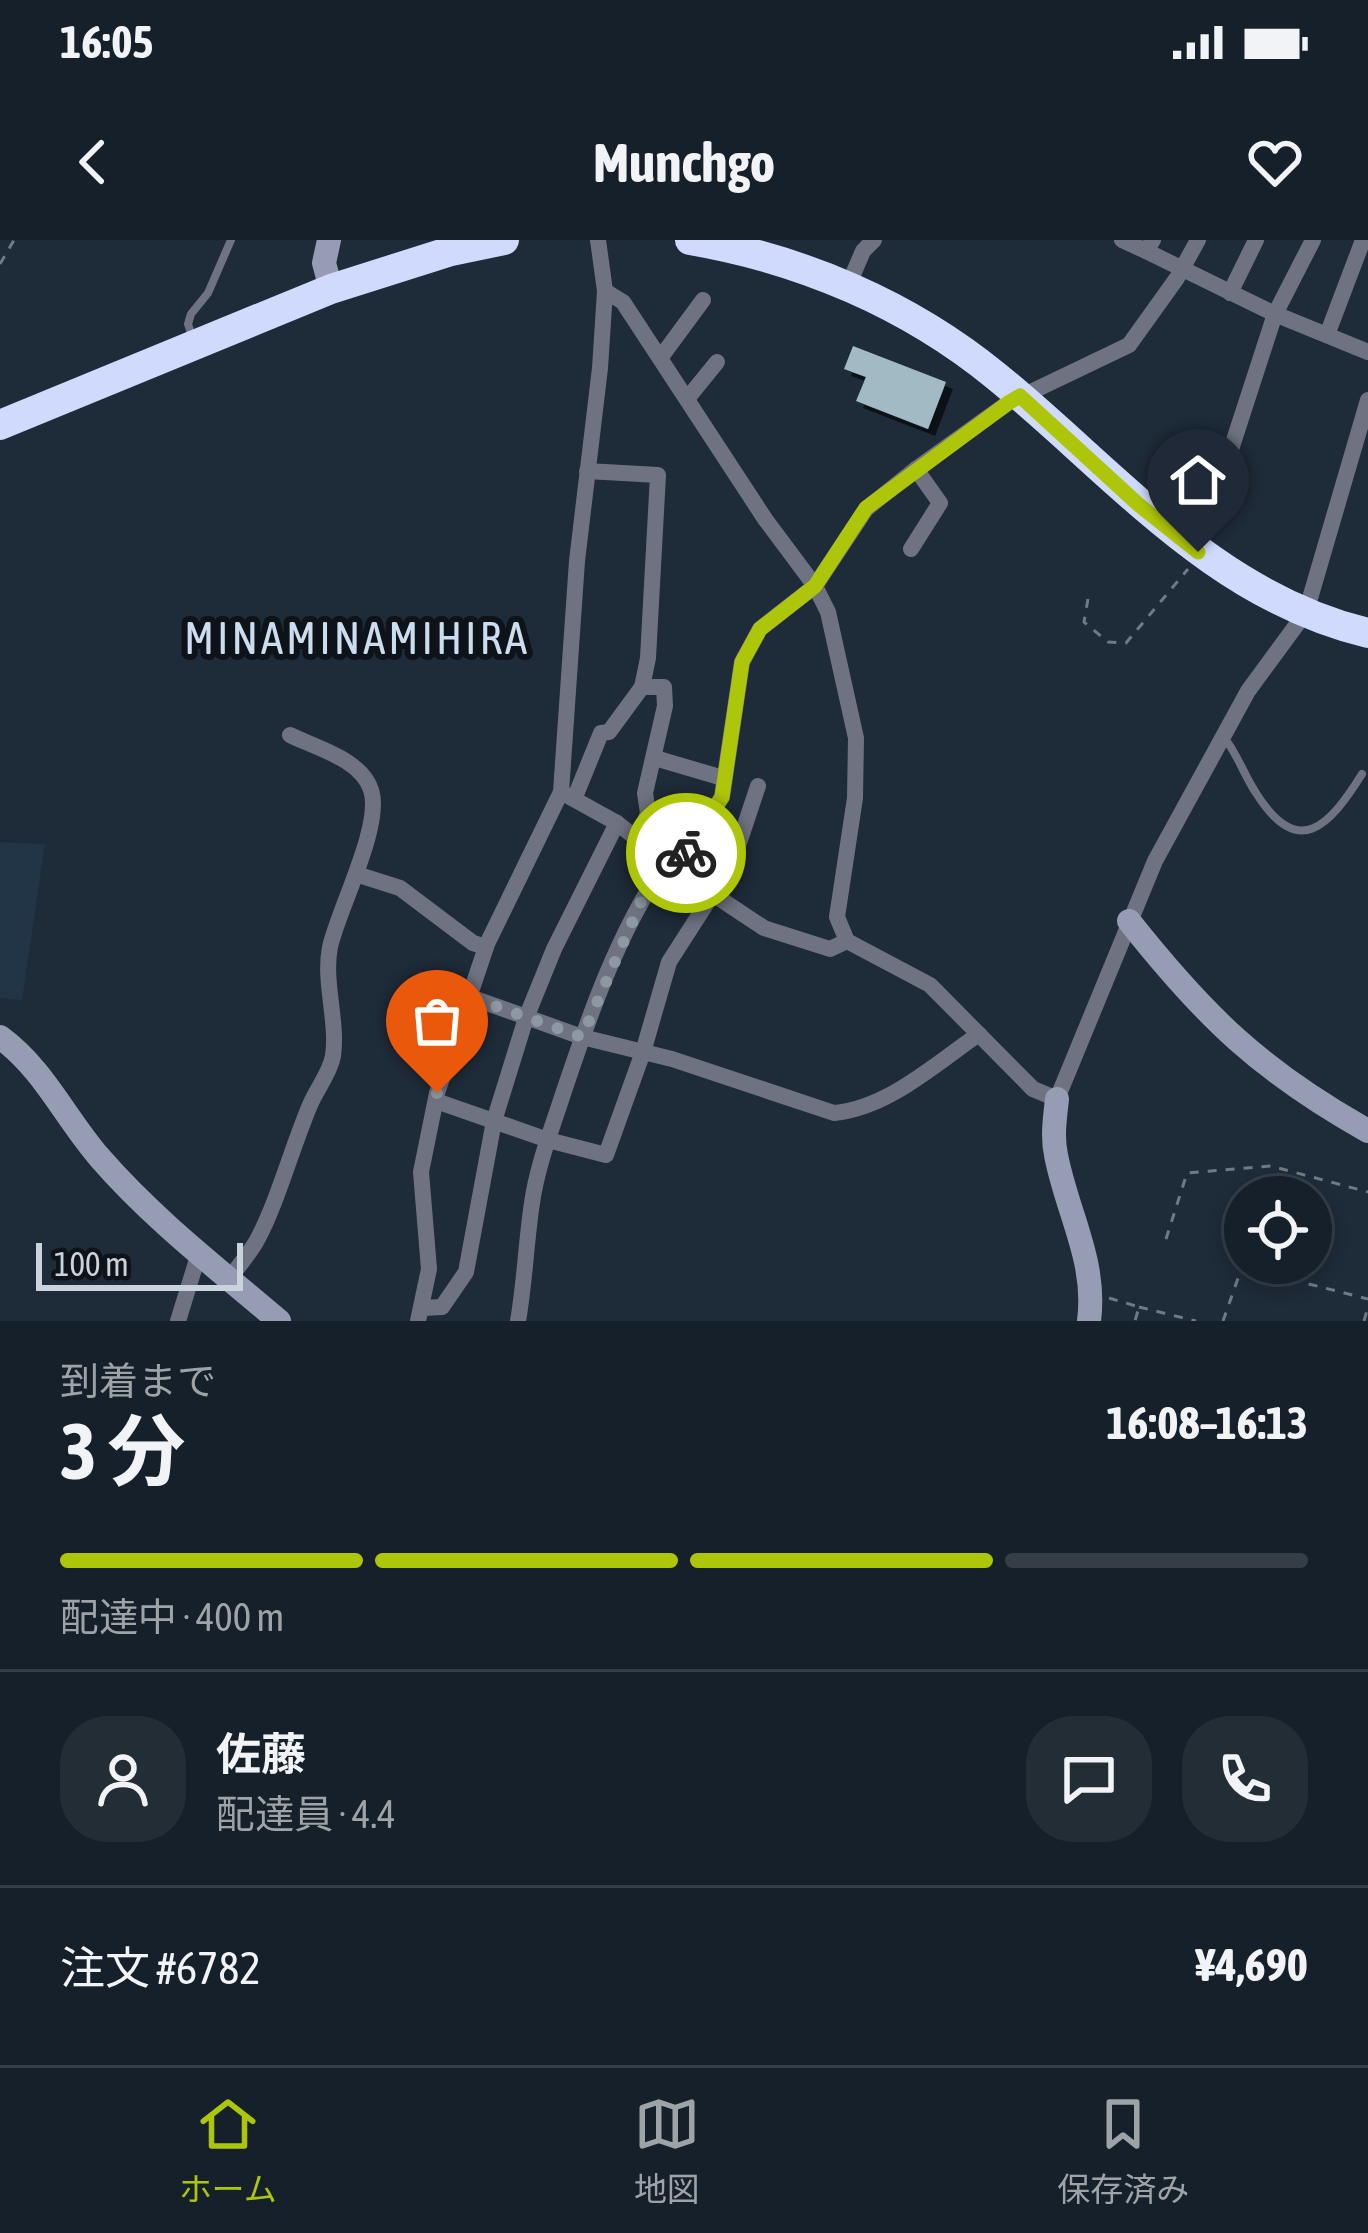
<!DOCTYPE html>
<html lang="ja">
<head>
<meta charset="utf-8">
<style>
	:root { --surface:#16202a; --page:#232d36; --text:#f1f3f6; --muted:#9ea3a8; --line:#353e47; --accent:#aec60a }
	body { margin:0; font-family:"Asap Condensed","Noto Sans JP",sans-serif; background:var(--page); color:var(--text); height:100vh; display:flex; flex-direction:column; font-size:45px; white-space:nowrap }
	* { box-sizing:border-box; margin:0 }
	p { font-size:39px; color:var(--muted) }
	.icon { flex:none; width:66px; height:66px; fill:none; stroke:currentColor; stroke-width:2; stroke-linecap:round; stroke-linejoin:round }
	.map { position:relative; height:1081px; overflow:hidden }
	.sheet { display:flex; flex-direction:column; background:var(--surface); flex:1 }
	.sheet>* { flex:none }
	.tools { position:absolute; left:1224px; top:936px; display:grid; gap:24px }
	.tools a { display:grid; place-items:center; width:108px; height:108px; border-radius:50%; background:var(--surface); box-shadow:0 6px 18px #0003,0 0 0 3px var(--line); font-size:60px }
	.scale { position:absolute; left:36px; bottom:30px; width:207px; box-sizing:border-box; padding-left:12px; border:6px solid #cad3db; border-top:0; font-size:33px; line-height:42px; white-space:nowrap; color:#cad3db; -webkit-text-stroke:9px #0d1319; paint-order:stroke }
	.pin { position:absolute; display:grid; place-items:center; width:102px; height:102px; color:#fff; margin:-123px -51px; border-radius:50% 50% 50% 0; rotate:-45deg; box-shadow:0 0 12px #0007 }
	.pin .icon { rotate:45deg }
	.courier { position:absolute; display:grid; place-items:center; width:120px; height:120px; margin:-60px; border:9px solid #aec60a; border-radius:50%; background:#fff; color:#222; box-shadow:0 3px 15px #0007 }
	.headline em { font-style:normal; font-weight:700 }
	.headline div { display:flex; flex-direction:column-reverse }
	.headline { display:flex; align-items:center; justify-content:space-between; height:204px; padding:0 60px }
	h1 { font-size:78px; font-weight:700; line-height:90px }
	.bar { display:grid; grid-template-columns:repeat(4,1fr); gap:18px 12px; align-content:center; height:144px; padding:0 60px }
	.bar i { height:15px; border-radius:9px; background:var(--line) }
	.bar .current { background:var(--accent) }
	.bar p { grid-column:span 4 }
	.line { display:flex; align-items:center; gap:30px; padding:0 60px; border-top:3px solid var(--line) }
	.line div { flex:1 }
	.round { display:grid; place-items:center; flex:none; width:126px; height:126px; border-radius:48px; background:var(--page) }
	.status { display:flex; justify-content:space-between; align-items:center; height:84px; padding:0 60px; background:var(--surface); direction:ltr }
	.status svg { height:33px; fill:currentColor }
	header { display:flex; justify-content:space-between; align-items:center; height:156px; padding:0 60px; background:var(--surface); font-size:54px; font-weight:700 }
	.tabs { display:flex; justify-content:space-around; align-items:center; height:168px; border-top:3px solid var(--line); background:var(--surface); font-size:33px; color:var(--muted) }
	.tabs a { display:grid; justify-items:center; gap:6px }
	.tabs .current { color:var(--accent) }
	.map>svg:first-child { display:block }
	.built { fill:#223547 }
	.building { fill:#a1bac3; filter:url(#shadow) }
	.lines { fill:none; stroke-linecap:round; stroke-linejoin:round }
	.path { stroke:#6f7a84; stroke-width:3; stroke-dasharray:9 9; stroke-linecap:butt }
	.lane { stroke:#6f7381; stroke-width:8 }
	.street { stroke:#6f7381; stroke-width:16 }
	.secondary { stroke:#969cb3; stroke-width:24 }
	.highway { stroke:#d0dafc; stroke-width:30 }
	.done { stroke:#8e98a2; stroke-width:12; stroke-dasharray:0 21.6 }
	.route { stroke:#aec60a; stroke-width:15 }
	.labels { text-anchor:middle; stroke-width:12; stroke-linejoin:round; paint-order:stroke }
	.quarter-label { font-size:45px; letter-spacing:3px; fill:#ccddef; stroke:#0d1319 }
</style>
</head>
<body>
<div class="status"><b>16:05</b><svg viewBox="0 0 49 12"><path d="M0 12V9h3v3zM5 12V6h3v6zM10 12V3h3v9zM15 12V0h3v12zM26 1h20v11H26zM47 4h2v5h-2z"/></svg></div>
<header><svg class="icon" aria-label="back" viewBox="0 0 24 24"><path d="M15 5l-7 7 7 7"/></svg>Munchgo<svg class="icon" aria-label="heart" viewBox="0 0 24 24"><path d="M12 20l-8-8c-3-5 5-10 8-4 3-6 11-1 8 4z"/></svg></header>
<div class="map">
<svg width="1368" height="1081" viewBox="0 0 1368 1081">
	<defs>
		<filter id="shadow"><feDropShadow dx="7" dy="7" stdDeviation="0" flood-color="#0009"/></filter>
	</defs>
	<rect width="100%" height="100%" fill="#1e2b38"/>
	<polygon class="built" points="0,602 45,604 22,760 0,758"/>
	<polygon class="building" points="853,106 946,142 928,189 856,161 866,137 844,129"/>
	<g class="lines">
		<g class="path">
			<polyline points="0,24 14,0"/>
			<polyline points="1088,359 1084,382 1108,402 1126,403 1188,329"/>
			<polyline points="1166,999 1187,933 1271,926 1368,952"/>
			<polyline points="1109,1058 1139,1067 1135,1081"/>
			<polyline points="1139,1067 1196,1081"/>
			<polyline points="1223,1081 1242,1027 1368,1059"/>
			<polyline points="1364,1081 1368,1067"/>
		</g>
		<g class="lane">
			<polyline points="192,96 188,84 191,74 208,53 231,0"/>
			<path d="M 1223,496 C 1237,513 1244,535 1256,553 C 1298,620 1329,587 1362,534"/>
		</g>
		<g class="street">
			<polyline points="1122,0 1146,11 1153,0"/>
			<polyline points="1146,11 1275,74 1368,112"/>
			<polyline points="848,46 863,11 874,0"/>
			<polyline points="605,51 623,62 765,279 815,346 828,372 856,498 855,558 837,677 847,701 930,745 1033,849 1057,859 1155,621 1248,451 1306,372 1368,160"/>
			<polyline points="1230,53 1256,0"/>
			<polyline points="1327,95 1363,0"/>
			<polyline points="661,117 703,60"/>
			<polyline points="687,159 717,122"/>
			<polyline points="587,231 658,235 648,418 642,447"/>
			<polyline points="911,309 940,263 916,229"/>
			<polyline points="1198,311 1275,74 1313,0"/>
			<polyline points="655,518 723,538"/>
			<polyline points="561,552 617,583 675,629 764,688 830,709 847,701"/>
			<polyline points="575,557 601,493 609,492 642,447 664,447 665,466 645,553 648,573 638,600"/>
			<polyline points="675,629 722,557 742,422 760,389 815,346 866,269 916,229 1008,163 1129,105 1177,38 1198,0"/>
			<polyline points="359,635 400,648 473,703 486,707"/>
			<path d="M 470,757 L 582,797 L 672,819 L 834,873 C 888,868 935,824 979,794"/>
			<polyline points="436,861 548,900 606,915 643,812 669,722 712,655 740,600 758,546"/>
			<path d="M 229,1039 C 238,1027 248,1015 256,1002 C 277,964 292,907 310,865 C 316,850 330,833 333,816 C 338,781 323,741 330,707 C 338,670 383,585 371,550 C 361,519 316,508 290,495"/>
			<polyline points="423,1068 442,1067 466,1032 494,881 526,778 554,709 617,583"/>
			<polyline points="178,1081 199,1013"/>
			<polyline points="418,1081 429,1029 421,932 437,853 487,704 561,552 577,321 600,128 605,51 598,0"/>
			<path d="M 518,1081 C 525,1041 526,1002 532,963 C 537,927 551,891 562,857 C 589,776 618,692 666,622"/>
		</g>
		<g class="secondary">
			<polyline points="329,0 324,23 331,49"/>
			<path d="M 1129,681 C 1205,777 1261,831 1368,891"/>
			<path d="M 0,797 C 44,829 65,878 100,918 C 153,979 218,1029 279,1081"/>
			<path d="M 1057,859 C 1055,877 1052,897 1056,915 C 1067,973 1097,1021 1089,1081"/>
		</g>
		<g class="highway">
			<path d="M 690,0 C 801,19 908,64 996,136 C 1114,232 1213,356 1368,393"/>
			<polyline points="0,185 331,49 451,11 504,0"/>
		</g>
	</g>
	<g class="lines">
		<polyline class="done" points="437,853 470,757 582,797 644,655 666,622 675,629 686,613"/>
		<polyline class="route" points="686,613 722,557 742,422 760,389 815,346 866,268 1008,163 1020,156 1139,265 1198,312"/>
	</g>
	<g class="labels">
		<g class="quarter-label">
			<text x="357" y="414">MINAMINAMIHIRA</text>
		</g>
	</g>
</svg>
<div class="tools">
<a><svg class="icon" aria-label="locate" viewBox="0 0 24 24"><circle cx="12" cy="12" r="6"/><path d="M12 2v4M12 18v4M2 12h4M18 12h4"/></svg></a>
</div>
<div class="scale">100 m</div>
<div class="pin" style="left:437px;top:853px;background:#ea580c"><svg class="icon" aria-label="bag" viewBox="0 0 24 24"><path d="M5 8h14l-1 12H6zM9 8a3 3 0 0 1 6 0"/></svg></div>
<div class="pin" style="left:1198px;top:312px;background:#1f2937"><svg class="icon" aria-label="home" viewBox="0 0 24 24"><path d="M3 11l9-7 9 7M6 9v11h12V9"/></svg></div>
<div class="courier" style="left:686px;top:613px"><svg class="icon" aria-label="bike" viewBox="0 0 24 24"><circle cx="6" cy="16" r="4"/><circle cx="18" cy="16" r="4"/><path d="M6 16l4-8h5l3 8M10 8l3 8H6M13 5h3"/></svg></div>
</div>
<section class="sheet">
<div class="headline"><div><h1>3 分</h1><p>到着まで</p></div><em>16:08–16:13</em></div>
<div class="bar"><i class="current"></i><i class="current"></i><i class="current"></i><i></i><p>配達中 · 400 m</p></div>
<div class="line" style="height:216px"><a class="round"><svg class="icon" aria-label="person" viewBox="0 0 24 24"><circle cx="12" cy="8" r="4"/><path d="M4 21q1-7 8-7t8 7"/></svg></a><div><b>佐藤</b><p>配達員 · 4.4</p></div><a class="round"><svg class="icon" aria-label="chat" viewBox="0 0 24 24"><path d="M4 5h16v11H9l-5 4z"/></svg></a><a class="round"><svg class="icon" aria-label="phone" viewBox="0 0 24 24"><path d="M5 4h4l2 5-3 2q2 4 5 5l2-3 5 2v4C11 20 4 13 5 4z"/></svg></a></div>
<div class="line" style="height:156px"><div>注文 #6782</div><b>¥4,690</b></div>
</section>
<nav class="tabs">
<a class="current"><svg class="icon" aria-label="home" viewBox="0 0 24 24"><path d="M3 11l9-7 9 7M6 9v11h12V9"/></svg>ホーム</a>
<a><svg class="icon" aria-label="map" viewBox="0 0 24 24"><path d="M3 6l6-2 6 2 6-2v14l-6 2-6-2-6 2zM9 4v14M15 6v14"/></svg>地図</a>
<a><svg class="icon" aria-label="saved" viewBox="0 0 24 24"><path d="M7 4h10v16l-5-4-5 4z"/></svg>保存済み</a>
</nav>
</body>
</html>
